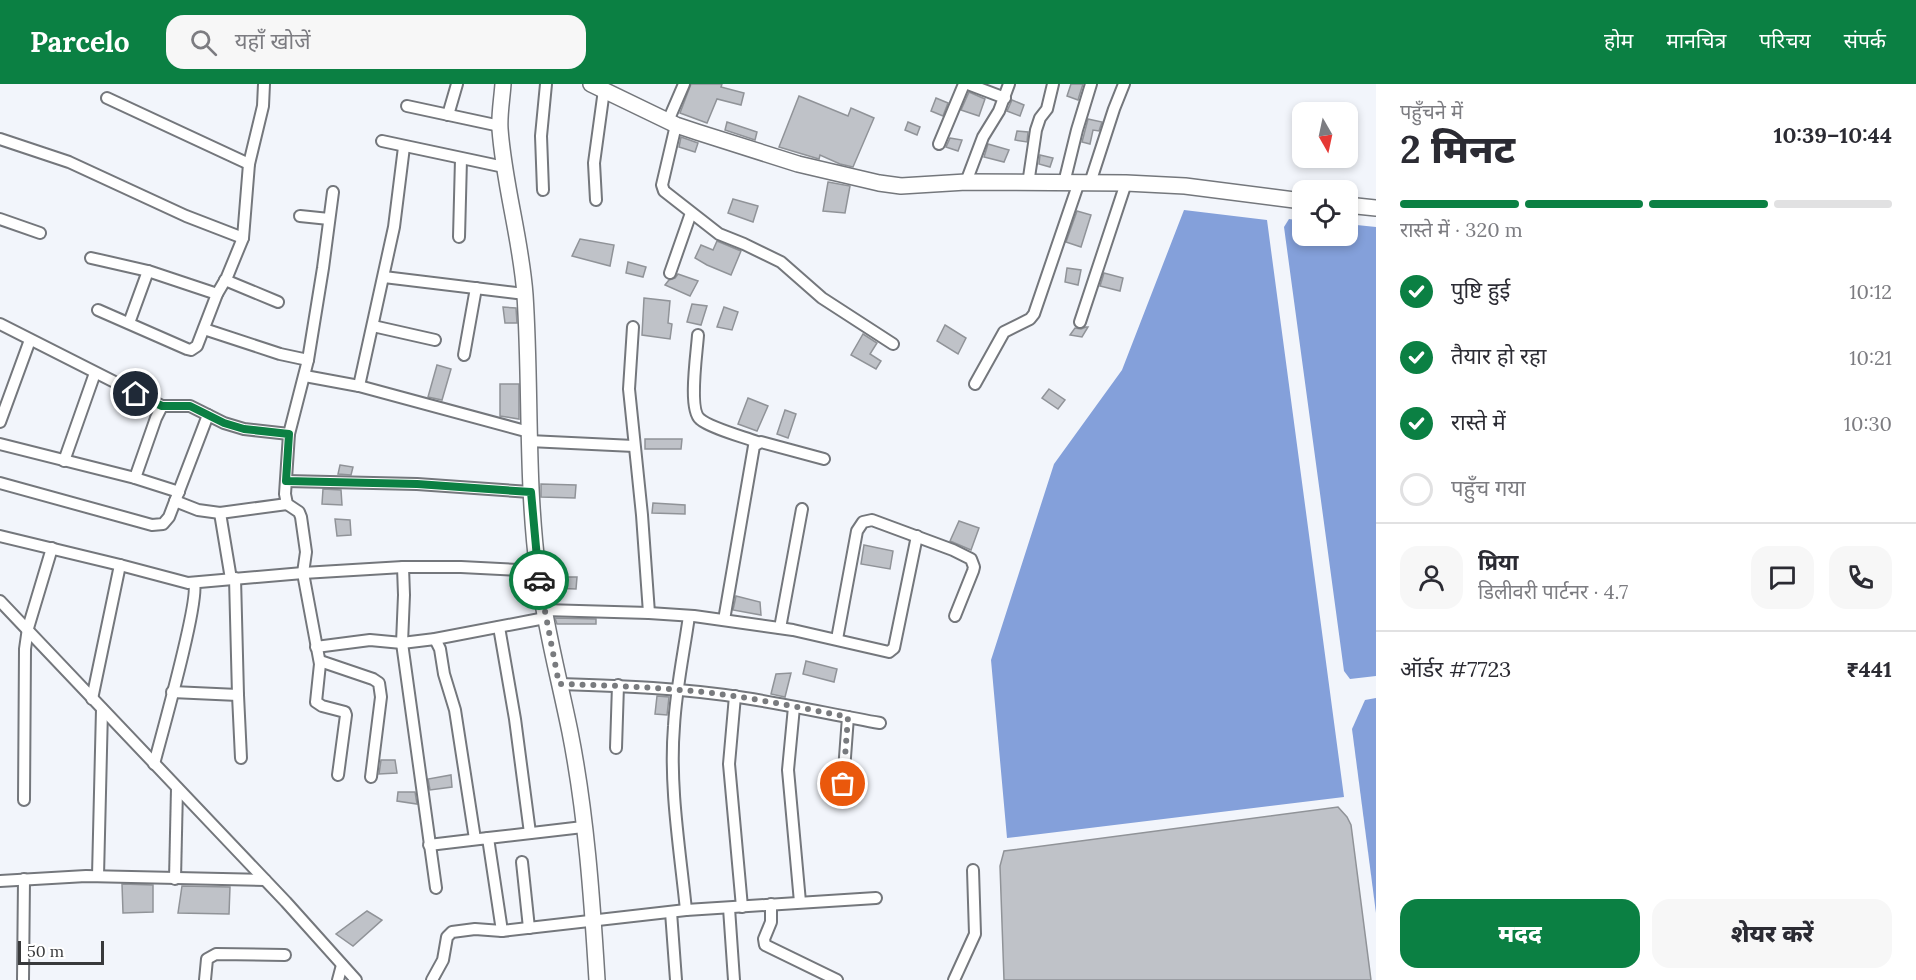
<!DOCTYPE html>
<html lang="hi">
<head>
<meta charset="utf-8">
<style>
	:root { --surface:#fff; --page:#f7f7f7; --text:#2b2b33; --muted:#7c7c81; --line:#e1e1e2; --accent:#0b8043 }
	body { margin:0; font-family:Lora,"Noto Sans Devanagari",serif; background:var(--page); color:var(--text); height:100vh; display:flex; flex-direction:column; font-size:22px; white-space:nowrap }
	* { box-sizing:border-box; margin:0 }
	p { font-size:20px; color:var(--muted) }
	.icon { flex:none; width:33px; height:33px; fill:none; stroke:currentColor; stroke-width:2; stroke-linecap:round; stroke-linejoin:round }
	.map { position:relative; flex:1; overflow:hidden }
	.sheet { display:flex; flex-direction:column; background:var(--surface); width:540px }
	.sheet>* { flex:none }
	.needle { width:39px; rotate:171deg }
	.tools { position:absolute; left:1292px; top:18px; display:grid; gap:12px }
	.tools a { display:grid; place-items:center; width:66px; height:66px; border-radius:12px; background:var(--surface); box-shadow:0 3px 9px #0003; font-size:30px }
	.scale { position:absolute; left:18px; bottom:15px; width:86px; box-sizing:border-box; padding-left:6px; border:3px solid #38393b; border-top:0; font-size:16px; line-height:21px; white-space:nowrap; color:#38393b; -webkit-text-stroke:4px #fff; paint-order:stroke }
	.pin { position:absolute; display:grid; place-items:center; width:51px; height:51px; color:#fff; margin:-26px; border:3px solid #fff; border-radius:50%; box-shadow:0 2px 6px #0007 }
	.courier { position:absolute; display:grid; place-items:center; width:60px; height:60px; margin:-30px; border:4px solid #0b8043; border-radius:50%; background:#fff; color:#222; box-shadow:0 2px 8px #0007 }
	.summary em { font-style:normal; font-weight:800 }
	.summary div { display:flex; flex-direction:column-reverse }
	.summary { display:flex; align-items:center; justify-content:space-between; height:102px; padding:0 24px }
	h1 { font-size:39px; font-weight:800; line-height:45px }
	.bar { display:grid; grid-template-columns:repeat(4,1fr); gap:9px 6px; align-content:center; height:72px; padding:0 24px }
	.bar i { height:8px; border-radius:4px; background:var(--line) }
	.bar .current { background:var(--accent) }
	.bar p { grid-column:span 4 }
	.line { display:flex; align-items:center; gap:15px; padding:0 24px; border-top:2px solid var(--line) }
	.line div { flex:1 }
	.round { display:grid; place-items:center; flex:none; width:63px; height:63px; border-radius:18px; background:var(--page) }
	ol { padding:0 24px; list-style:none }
	li { display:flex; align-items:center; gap:18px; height:66px }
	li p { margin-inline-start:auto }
	li .icon { padding:6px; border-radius:50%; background:var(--accent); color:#fff; stroke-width:4 }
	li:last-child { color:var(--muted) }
	li i { width:33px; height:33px; border:3px solid var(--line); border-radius:50% }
	.cta { display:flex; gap:12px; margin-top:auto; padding:12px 24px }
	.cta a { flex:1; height:69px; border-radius:18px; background:var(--accent); color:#fff; font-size:24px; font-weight:800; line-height:69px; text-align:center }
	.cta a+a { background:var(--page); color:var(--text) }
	header { display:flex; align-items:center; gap:36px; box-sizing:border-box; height:84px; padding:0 30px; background:var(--accent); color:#fff }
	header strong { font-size:28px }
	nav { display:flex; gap:33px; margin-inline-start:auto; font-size:21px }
	.search { width:420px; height:54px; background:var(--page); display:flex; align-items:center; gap:15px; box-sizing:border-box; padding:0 21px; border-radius:18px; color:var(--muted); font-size:22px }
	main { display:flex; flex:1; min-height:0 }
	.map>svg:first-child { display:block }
	.water { fill:#84a0da }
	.building { fill:#bfc2c8; stroke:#909398; stroke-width:1.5 }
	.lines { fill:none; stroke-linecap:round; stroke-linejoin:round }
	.street-casing { stroke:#74777c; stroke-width:14 }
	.secondary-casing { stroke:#74777c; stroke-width:18 }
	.street { stroke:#fff; stroke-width:10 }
	.secondary { stroke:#fff; stroke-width:15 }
	.done { stroke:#797b7e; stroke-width:6; stroke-dasharray:0 10.8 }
	.route { stroke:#0b8043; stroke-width:8 }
</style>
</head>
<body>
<header>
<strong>Parcelo</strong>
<div class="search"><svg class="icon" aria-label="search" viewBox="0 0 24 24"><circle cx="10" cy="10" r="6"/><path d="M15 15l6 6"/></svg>यहाँ खोजें</div>
<nav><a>होम</a><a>मानचित्र</a><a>परिचय</a><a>संपर्क</a></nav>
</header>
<main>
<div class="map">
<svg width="1376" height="896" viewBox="0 0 1376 896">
	<rect width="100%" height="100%" fill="#f2f5fb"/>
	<g class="water">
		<polygon points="1184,126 1267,136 1344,713 1007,754 991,576 1054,380 1122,286"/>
		<polygon points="1289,135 1302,137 1302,152 1347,152 1347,140 1376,143 1376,592 1350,595 1344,587 1284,143"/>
		<polygon points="1376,614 1376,829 1352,645 1365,616"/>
	</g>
	<g class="building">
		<polygon points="691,0 722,0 721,3 744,9 741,21 717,15 707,39 680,29"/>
		<polygon points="1071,0 1083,0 1078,16 1067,12"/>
		<polygon points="969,8 985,15 979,32 961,26"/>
		<polygon points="799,12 848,32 851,24 874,34 853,83 840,80 820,71 819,75 779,63"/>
		<polygon points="936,14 948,19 943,32 931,27"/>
		<polygon points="1012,16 1024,21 1020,32 1007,27"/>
		<polygon points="1088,35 1102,38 1099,47 1093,46 1090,60 1082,58"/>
		<polygon points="727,38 757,48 755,56 725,46"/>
		<polygon points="908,38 920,43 917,51 905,46"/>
		<polygon points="1017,47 1028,48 1027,58 1015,56"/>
		<polygon points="681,53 698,59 695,68 679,63"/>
		<polygon points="950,54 962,56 958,67 946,63"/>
		<polygon points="988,60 1009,66 1004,78 984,73"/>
		<polygon points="1040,71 1053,74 1050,83 1039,80"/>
		<polygon points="828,98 850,102 845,129 823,127"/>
		<polygon points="733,115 758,122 753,138 728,129"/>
		<polygon points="1077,127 1091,131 1081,163 1066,158"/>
		<polygon points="580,155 614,161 610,182 572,172"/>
		<polygon points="717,157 741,167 731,191 707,181 695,174 701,161 713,166"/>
		<polygon points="628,178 646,183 643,193 626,189"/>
		<polygon points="1067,184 1081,186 1078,201 1065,198"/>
		<polygon points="1104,189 1123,194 1120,207 1100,202"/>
		<polygon points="678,190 698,197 690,212 665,201 669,196 675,194"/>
		<polygon points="644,214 670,217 668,239 672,240 670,255 642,251"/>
		<polygon points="692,220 707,222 701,241 687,238"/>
		<polygon points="503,223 516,224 517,239 505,239"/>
		<polygon points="724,223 738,228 732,246 717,243"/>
		<polygon points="945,241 966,254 958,270 937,257"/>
		<polygon points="1086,243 1088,243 1082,253 1070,251 1075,244 1081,245"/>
		<polygon points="863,250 877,259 870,270 881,277 876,285 851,271"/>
		<polygon points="437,281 451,285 442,316 428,313"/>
		<polygon points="500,300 519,300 519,335 500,332"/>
		<polygon points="1049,305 1065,316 1058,325 1042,314"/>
		<polygon points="748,314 768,322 757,347 738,340"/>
		<polygon points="785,326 796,330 788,354 777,350"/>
		<polygon points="645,355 682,355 681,365 645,365"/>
		<polygon points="340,381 353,383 351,391 338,390"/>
		<polygon points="541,400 576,401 575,414 541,413"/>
		<polygon points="323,405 341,406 342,421 322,420"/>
		<polygon points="653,419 685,421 685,430 652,429"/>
		<polygon points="335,435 350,436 351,451 337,452"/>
		<polygon points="959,437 979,444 971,466 950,457"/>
		<polygon points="864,461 893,467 890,485 861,480"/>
		<polygon points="551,493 577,493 576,505 551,504"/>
		<polygon points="736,512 760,518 761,531 733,526"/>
		<polygon points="555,534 596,535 596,540 557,540"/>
		<polygon points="806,577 837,585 834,598 803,590"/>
		<polygon points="791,589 785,613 771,610 776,590"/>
		<polygon points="657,612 669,613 667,631 655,630"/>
		<polygon points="381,676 395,676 397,689 379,690"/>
		<polygon points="451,691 452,703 430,706 428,695"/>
		<polygon points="398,708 415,708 417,720 397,717"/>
		<polygon points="1338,723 1347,733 1351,741 1371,896 1004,896 1000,782 1004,767"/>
		<polygon points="122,800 153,801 153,828 123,829"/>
		<polygon points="182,802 230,803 229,830 178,829"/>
		<polygon points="367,827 382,836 353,862 336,850"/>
	</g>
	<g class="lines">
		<g class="street-casing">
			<g id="street">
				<polyline points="968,0 1005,14"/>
				<polyline points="107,14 249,80"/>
				<polyline points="407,22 500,42"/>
				<polyline points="448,31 457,0"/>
				<polyline points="668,37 684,0"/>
				<polyline points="676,41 662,101 664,107 719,150 744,160 781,178 822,214 893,260"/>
				<polyline points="0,55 69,78 186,132 243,154"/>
				<polyline points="382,57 504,83"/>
				<polyline points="939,60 964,0"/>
				<polyline points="966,98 983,53 999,27 1009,0"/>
				<polyline points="1064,99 1077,46 1091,0"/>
				<polyline points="1090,99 1114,25 1124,0"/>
				<polyline points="1028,100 1036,46 1040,34 1047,25 1053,0"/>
				<polyline points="543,106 541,52 546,0"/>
				<polyline points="333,108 323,184 308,276 289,350 285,410 287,420 299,428 301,433 306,468 303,489 320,580 316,618 322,622 345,628 346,631 338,691"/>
				<polyline points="596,116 594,79 604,6"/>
				<polyline points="300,132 329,135"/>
				<polyline points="0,135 40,149"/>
				<polyline points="459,153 461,75"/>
				<polyline points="91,174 148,187 129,239"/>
				<polyline points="148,187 217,210"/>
				<polyline points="670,189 691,129"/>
				<polyline points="384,193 525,210"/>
				<polyline points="225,196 278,218"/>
				<polyline points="98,226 187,265 191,266 197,262 217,210 227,193 243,154 249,80 263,22 264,0"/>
				<polyline points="1080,238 1126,99"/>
				<polyline points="0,240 162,322 190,322 224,339 244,345 289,350"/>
				<polyline points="373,242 435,256"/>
				<polyline points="633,243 629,305 642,431 649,529"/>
				<polyline points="204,245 280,270 308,276"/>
				<path d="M 698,251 C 697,268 688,325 700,335 C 710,344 744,353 757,358"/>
				<polyline points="464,271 476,204"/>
				<polyline points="305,292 359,302 529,348"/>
				<polyline points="975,300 1004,248 1030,235 1034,230 1079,98"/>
				<polyline points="359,302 394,143 404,63"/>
				<polyline points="0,338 30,256"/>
				<polyline points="529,357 634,362"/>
				<polyline points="0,360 135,394 179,408"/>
				<polyline points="64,377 95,289"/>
				<polyline points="135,394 156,334 162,322"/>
				<polyline points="286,397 417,400 530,408"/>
				<polyline points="0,399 152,441 163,440 169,433 208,331"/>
				<polyline points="175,417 198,426 220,429 287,420"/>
				<polyline points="220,429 231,495"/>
				<polyline points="0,452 120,481 188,499 303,489 403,483 461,483 538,487"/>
				<polyline points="403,483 404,511 402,559 436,804"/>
				<polyline points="235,494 238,611 241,674"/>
				<polyline points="0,517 286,818 356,896"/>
				<polyline points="544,526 649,529 694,532 793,546 889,568 894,564 917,452"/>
				<polyline points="724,536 754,362 761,358 824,375"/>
				<polyline points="499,543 515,635 530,749"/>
				<polyline points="780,544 802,425"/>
				<polyline points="435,555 440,565 444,590 455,626 475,755"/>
				<polyline points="837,555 857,447 863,438 872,436 953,466 971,475 974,483 973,487 955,532"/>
				<polyline points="316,563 370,556 402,559 435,555 545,534"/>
				<polyline points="320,577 373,595 379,599 381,613 371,693"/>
				<path d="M 559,600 C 621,602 684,604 745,614 C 790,621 835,631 880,639"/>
				<polyline points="172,608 238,611"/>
				<polyline points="735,612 729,680 742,823"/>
				<polyline points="92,615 120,481"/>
				<polyline points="794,623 788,686 800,818"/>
				<polyline points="616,664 618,601"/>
				<path d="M 154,680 C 161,653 200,516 194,499"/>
				<polyline points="843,700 848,633"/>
				<polyline points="24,716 25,565 28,544 52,464"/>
				<polyline points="488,754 583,743"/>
				<polyline points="429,761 488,754 502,847"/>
				<polyline points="522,778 529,844"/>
				<polyline points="98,792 102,625"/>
				<polyline points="175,795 177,704"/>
				<polyline points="0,797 86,792 265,796"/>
				<polyline points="771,820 771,838 764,855 765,861 837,896"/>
				<polyline points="729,824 734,896"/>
				<path d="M 686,826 C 680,766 669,703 674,642 C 676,605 684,568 689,532"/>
				<polyline points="671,828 676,896"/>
				<polyline points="23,896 24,795"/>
				<polyline points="205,896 207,875 216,870 285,871"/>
				<polyline points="338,896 342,881"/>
				<polyline points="432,896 443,876 447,853 452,848 475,845 502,847 686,826 876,814"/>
				<polyline points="954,896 975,850 973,786"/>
			</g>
		</g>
		<g class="secondary-casing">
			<g id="secondary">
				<path d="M 503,0 C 502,15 499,31 500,45 C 504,101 521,155 525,211 C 531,303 526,396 538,488 C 545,542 559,594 570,648 C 586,729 592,813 597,896"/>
				<polyline points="591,0 676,41 697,48 798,80 879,99 901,102 966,98 1126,99 1185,102 1302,117"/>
				<polyline points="1347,121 1376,124"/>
			</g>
		</g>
		<use href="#street" class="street"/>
		<use href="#secondary" class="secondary"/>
	</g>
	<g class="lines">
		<path class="done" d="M 539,496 L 559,600 C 603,601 648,603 693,607 C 745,612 797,623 848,633 L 843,700"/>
		<polyline class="route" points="136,310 162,322 190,322 224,339 244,345 289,350 286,397 417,400 531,408 539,496"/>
	</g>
</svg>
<div class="tools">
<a><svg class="needle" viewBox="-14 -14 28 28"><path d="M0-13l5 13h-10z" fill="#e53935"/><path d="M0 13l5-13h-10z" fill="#7c7c81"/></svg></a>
<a><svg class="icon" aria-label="locate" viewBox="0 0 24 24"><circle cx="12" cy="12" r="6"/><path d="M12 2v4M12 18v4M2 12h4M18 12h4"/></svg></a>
</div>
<div class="scale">50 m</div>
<div class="pin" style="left:843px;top:700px;background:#ea580c"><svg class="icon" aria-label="bag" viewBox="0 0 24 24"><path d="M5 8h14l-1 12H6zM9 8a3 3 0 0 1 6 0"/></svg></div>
<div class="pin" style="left:136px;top:310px;background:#1f2937"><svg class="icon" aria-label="home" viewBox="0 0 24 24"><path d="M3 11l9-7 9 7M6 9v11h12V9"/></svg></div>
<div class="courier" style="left:539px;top:496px"><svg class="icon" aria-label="car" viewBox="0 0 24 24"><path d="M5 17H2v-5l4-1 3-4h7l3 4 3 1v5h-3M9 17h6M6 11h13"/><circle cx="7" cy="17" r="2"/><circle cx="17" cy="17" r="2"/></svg></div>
</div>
<section class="sheet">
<div class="summary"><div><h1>2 मिनट</h1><p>पहुँचने में</p></div><em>10:39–10:44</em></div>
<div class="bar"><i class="current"></i><i class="current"></i><i class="current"></i><i></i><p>रास्ते में · 320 m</p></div>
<ol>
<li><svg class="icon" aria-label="check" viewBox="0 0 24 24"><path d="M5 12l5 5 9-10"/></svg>पुष्टि हुई<p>10:12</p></li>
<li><svg class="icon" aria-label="check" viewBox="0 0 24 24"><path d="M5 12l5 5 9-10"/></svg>तैयार हो रहा<p>10:21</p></li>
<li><svg class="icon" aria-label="check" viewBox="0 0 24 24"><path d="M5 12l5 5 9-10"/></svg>रास्ते में<p>10:30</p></li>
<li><i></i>पहुँच गया</li>
</ol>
<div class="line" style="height:108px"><a class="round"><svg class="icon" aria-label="person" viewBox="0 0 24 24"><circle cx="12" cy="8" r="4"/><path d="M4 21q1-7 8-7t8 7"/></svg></a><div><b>प्रिया</b><p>डिलीवरी पार्टनर · 4.7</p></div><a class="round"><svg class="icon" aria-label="chat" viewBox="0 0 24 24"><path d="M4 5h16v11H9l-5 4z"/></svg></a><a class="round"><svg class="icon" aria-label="phone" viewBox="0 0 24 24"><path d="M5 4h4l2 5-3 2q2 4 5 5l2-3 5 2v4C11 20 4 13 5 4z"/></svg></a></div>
<div class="line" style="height:78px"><div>ऑर्डर #7723</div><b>₹441</b></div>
<div class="cta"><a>मदद</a><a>शेयर करें</a></div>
</section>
</main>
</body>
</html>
